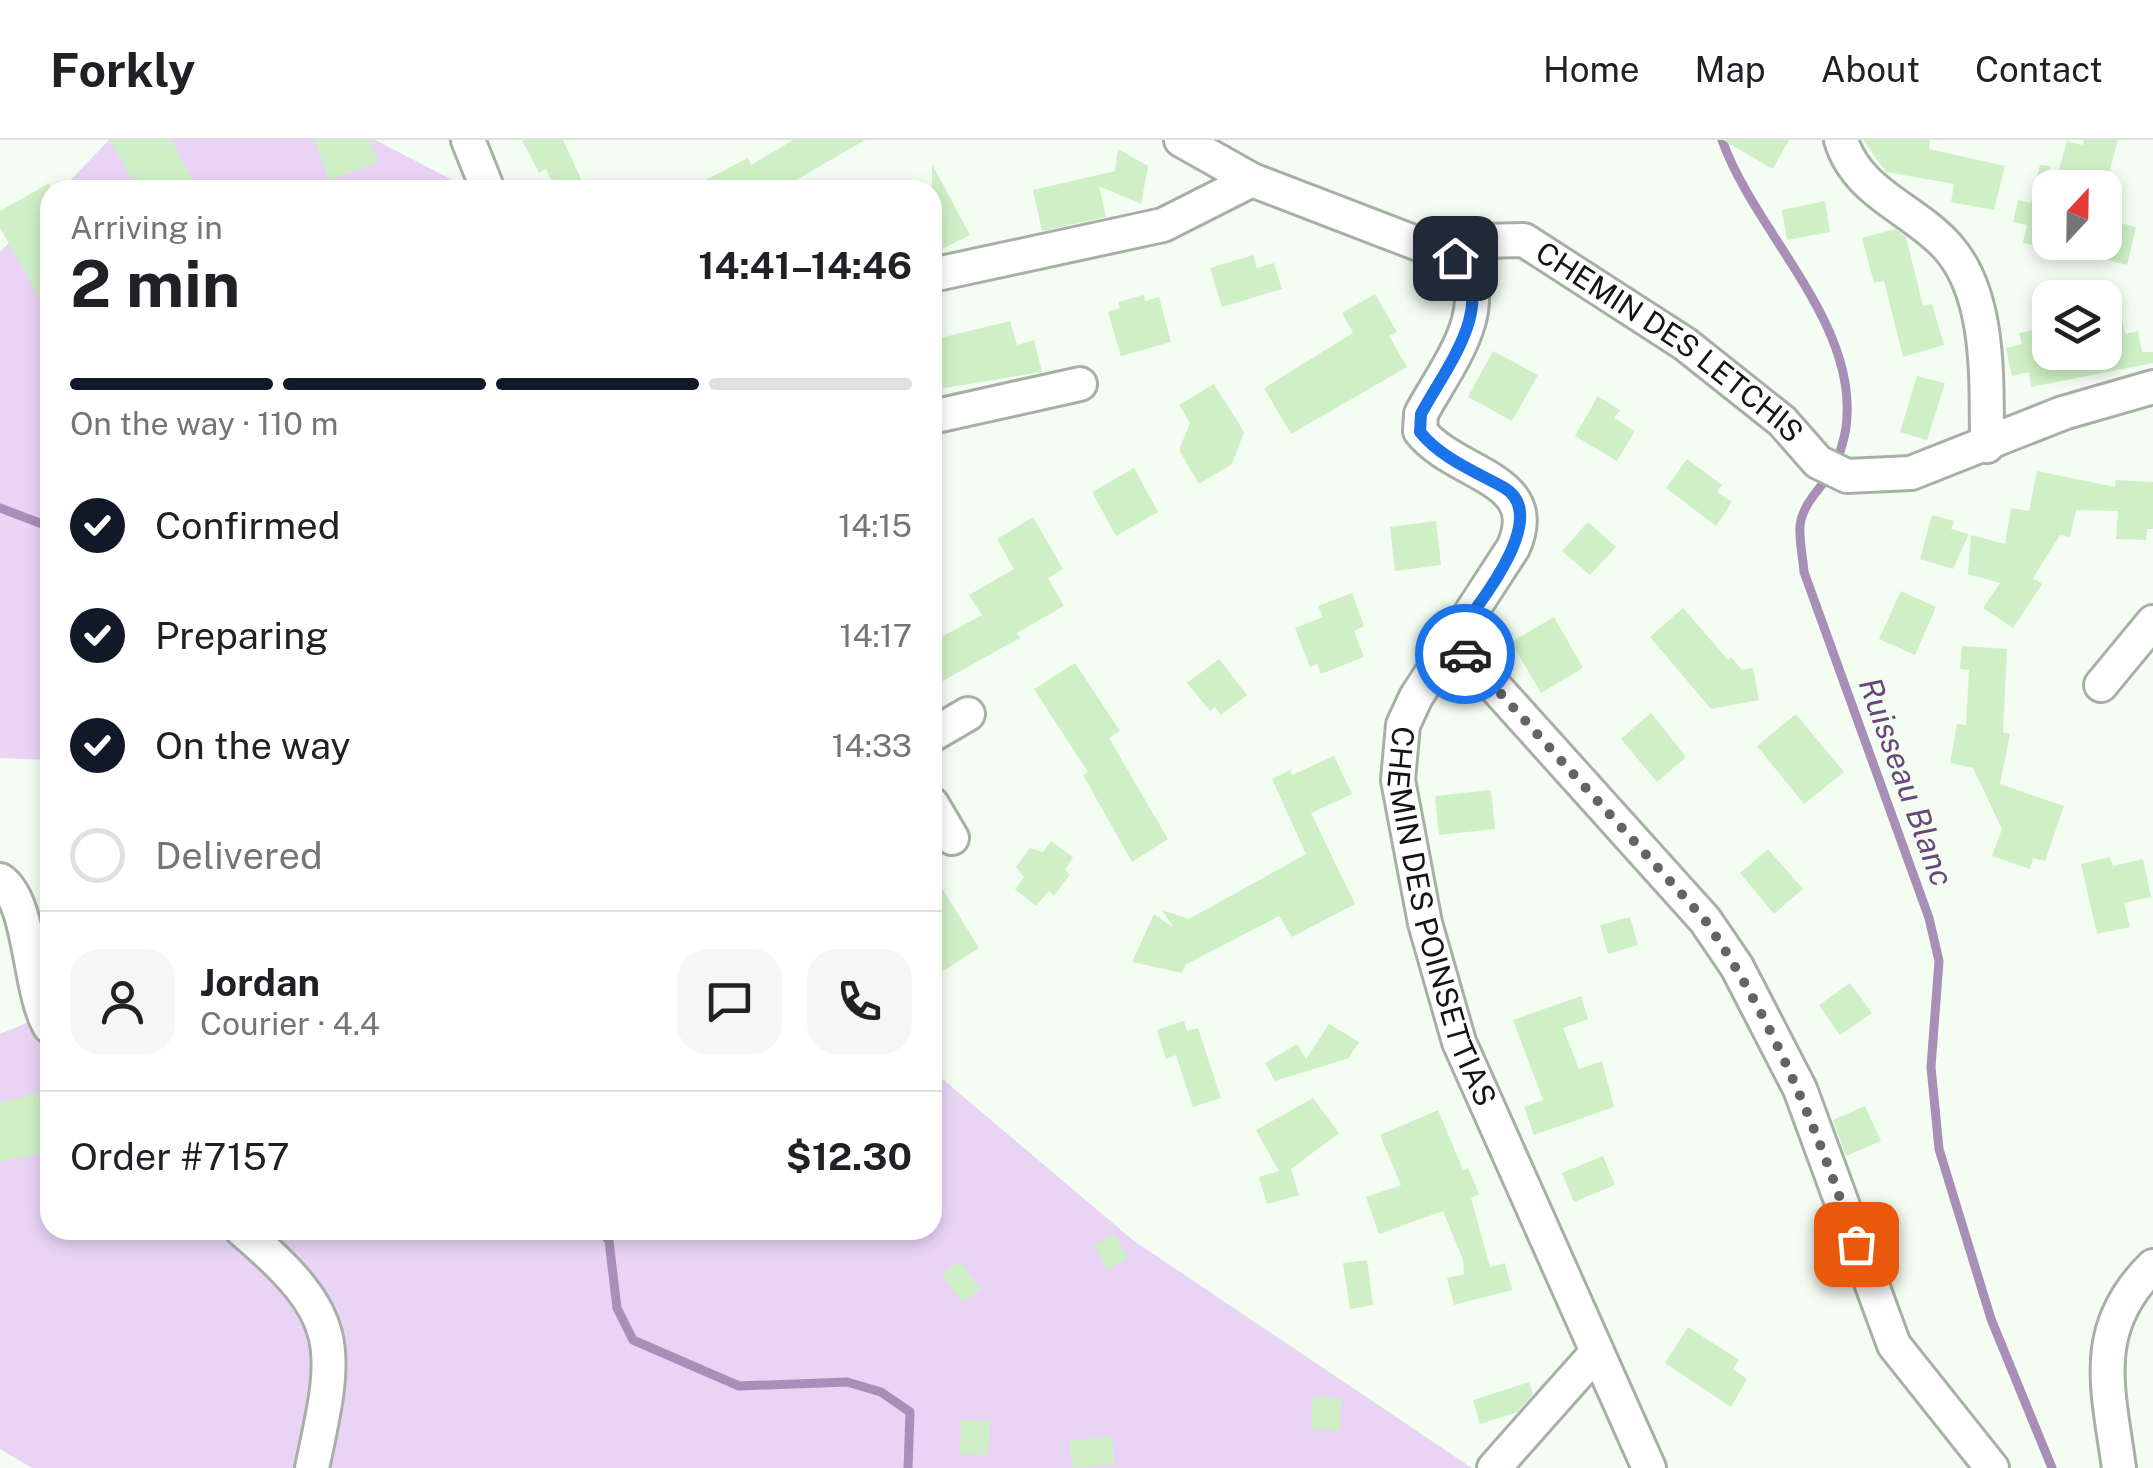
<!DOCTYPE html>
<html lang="en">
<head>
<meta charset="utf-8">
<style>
	:root { --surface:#fff; --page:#f6f6f6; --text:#202124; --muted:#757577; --line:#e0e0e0; --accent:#111827 }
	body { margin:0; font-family:"Public Sans",sans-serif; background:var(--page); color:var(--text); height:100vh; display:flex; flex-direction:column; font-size:38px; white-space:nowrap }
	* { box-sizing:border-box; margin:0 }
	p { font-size:32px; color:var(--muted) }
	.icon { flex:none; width:55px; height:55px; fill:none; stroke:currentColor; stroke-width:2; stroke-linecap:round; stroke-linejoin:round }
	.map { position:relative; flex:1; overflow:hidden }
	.panel { position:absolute; left:40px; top:40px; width:902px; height:1060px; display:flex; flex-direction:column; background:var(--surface); border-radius:30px; box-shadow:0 5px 15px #0003 }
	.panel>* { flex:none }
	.needle { width:65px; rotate:22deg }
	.buttons { position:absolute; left:2032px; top:30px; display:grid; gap:20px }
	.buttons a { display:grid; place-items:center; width:90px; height:90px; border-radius:20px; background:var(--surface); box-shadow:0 5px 15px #0003; font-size:50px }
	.pin { position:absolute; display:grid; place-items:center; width:85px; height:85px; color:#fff; margin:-42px; border-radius:20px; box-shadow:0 5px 15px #0006 }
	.courier { position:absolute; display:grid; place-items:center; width:100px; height:100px; margin:-50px; border:8px solid #1a73e8; border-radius:50%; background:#fff; color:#222; box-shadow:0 2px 12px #0007 }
	.summary em { font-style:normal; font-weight:700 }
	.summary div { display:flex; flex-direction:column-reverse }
	.summary { display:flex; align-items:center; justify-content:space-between; height:170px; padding:0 30px }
	h1 { font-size:65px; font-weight:700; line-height:75px }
	.bar { display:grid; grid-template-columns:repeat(4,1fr); gap:15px 10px; align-content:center; height:120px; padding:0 30px }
	.bar i { height:12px; border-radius:8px; background:var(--line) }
	.bar .on { background:var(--accent) }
	.bar p { grid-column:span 4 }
	.line { display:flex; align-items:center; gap:25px; padding:0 30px; border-top:2px solid var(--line) }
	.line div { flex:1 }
	.round { display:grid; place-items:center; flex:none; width:105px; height:105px; border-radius:30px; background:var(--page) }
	ol { padding:0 30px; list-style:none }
	li { display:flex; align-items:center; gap:30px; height:110px }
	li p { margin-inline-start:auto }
	li .icon { padding:10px; border-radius:50%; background:var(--accent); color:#fff; stroke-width:4 }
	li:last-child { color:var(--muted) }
	li i { width:55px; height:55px; border:5px solid var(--line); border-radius:50% }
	header { display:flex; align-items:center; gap:60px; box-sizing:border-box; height:140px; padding:0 50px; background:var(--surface); border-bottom:2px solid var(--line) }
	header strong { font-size:48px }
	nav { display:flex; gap:55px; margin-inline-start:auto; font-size:35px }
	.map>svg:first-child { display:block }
	.green { fill:#e9d4f5 }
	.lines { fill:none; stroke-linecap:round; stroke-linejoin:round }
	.stream { stroke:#a98eb7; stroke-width:9 }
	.building { fill:#cff0c7 }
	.street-casing { stroke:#a7b0a5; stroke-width:38 }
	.street { stroke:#fff; stroke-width:32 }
	.done { stroke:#616760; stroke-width:10; stroke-dasharray:0 18 }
	.route { stroke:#1a73e8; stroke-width:12 }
	.labels { text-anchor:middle; stroke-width:9; stroke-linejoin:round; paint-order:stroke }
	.street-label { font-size:30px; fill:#121612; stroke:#f3fdf1 }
	.water-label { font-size:32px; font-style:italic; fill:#6a467c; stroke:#f3fdf1 }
</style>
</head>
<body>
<header>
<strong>Forkly</strong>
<nav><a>Home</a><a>Map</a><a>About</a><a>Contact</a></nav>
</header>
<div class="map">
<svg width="2153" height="1328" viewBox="0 0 2153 1328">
	<rect width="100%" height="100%" fill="#f3fdf1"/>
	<g class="green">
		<polygon points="109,0 375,0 472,50 61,50"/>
		<polygon points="50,62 50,620 0,618 0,112"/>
		<polygon points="50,853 50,1090 932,1090 933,931 1134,1101 1472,1328 32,1328 0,1309 0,894 31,881"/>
	</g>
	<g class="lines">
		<g class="stream">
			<path d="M 1722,0 C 1754,90 1852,177 1847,275 C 1847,292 1839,320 1830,334 C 1819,350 1802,365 1800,386 C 1799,401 1803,418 1804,432 L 1929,778 L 1939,821 L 1931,927 L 1939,1009 L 1991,1179 L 2052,1328"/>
			<polyline points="0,368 50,387"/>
			<polyline points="600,1090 609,1101 617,1168 633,1200 739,1246 847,1242 881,1252 910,1272 908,1328"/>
		</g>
	</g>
	<g class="building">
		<polygon points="110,0 171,0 198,50 138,50"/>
		<polygon points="315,0 370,0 378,23 329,40"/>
		<polygon points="522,0 563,0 586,50 556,50 546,29 539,33"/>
		<polygon points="793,0 865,0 779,50 686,50 748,18 751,25"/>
		<polygon points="1723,0 1789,0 1773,29"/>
		<polygon points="1863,0 1930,0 1929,9 2005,26 1994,70 1951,62 1954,44 1886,32"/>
		<polygon points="2084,0 2118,0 2107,40 2059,30 2067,1 2083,5"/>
		<polygon points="1118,9 1148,26 1141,64 1099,46 1106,77 1042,91 1033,50 1115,31"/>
		<polygon points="932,24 970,95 932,114"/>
		<polygon points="2040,25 2050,26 2050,109 2023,103 2027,85 2013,82 2018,60 2031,63"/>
		<polygon points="50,43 50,176 0,88 0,71"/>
		<polygon points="1825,61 1830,92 1787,100 1782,70"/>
		<polygon points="2105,79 2136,87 2127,125 2105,119"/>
		<polygon points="1895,89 1906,97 1923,166 1932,164 1944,205 1903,217 1884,141 1874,143 1862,98"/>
		<polygon points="1253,115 1257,128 1274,123 1282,149 1222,167 1210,128"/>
		<polygon points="2117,149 2125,194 2138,191 2142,212 2153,212 2153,223 2031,247 2029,232 2012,236 2006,208 2022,204 2019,193 2050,187 2050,212 2105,212 2105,150"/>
		<polygon points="1375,154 1397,192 1389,196 1407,227 1291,294 1264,248 1353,193 1342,173"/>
		<polygon points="1144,155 1145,161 1159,157 1171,202 1121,216 1108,172 1120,168 1118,162"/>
		<polygon points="1010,181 1017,205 1034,200 1042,232 932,250 932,200"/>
		<polygon points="1493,211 1538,235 1512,281 1468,257"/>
		<polygon points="1917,236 1945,243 1927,300 1900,292"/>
		<polygon points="1214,244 1244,292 1232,324 1199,344 1179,310 1190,283 1179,265"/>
		<polygon points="1598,256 1620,270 1614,278 1635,291 1617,321 1575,296"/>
		<polygon points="1687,319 1722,345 1717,352 1732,362 1716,386 1666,348"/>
		<polygon points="1134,328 1158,372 1116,396 1092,352"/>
		<polygon points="2037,331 2115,347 2116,340 2153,342 2153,389 2147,389 2146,400 2116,399 2118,371 2076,370 2070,397 2060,395 2033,438 2042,444 2013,488 1983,468 2000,443 1968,434 1971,395 2005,404 2011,368 2029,371"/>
		<polygon points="1932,375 1954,381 1951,389 1969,394 1953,429 1920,419"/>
		<polygon points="1033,377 1063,429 1048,438 1064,466 1017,493 1020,498 932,547 932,502 982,475 969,455 1014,429 997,399"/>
		<polygon points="1436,381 1441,425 1395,431 1390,387"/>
		<polygon points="1588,382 1616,407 1590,435 1562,411"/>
		<polygon points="1901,451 1936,467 1915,515 1879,499"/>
		<polygon points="1352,453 1364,486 1354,491 1364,517 1321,534 1317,524 1310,527 1295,488 1323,477 1318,466"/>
		<polygon points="1683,468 1728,520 1731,517 1742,530 1753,528 1759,560 1711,569 1650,497"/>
		<polygon points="1554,477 1583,528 1541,553 1511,502"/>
		<polygon points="1962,506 2007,509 2003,592 2010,594 2000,644 2064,666 2045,721 2033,718 2030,729 1992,716 2002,689 1973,628 1950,623 1957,584 1966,585 1969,530 1960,529"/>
		<polygon points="1219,519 1247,555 1221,575 1215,567 1210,571 1187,543"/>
		<polygon points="1075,523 1120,591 1109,598 1168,699 1132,722 1083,635 1088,632 1034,549"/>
		<polygon points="1651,573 1686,617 1657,642 1621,599"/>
		<polygon points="1796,574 1844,632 1804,664 1757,606"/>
		<polygon points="1334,616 1352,654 1311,673 1355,764 1292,797 1279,776 1185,825 1182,833 1132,822 1154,774 1174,788 1162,770 1189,779 1306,714 1272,639 1290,630 1292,635"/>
		<polygon points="1491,650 1495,689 1439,695 1435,656"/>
		<polygon points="1051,701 1073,717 1065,730 1070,734 1054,756 1049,751 1036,766 1015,749 1024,737 1016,727 1030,708 1043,712"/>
		<polygon points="1768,709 1803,749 1774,774 1740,733"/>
		<polygon points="2110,717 2113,726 2143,719 2151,757 2124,763 2130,787 2097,794 2081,724"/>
		<polygon points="932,732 979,808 932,838"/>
		<polygon points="1630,777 1638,805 1608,814 1600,785"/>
		<polygon points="1850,843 1872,873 1840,895 1819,865"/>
		<polygon points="1581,856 1588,879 1563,888 1579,929 1602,921 1614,967 1534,995 1524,967 1543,960 1513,880"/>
		<polygon points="1184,881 1187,891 1198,888 1221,958 1193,967 1176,915 1166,919 1157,890"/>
		<polygon points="1329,884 1359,902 1349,918 1275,941 1265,923 1297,904 1306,919"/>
		<polygon points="38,953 50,1011 0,1022 0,962"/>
		<polygon points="1313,958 1339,993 1291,1029 1299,1055 1267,1064 1259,1037 1279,1031 1256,990"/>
		<polygon points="1865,966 1881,1001 1846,1016 1833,980"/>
		<polygon points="1438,970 1463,1030 1468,1028 1479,1054 1471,1058 1490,1127 1505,1123 1512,1150 1454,1165 1447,1138 1464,1134 1463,1120 1443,1071 1379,1094 1366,1057 1401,1045 1380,995"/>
		<polygon points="1603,1016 1615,1045 1574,1062 1562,1033"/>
		<polygon points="1114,1094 1128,1118 1108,1130 1094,1105"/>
		<polygon points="1367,1120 1373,1165 1350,1169 1343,1123"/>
		<polygon points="959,1121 981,1150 962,1162 941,1134"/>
		<polygon points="1688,1187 1739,1220 1733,1229 1747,1239 1731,1267 1665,1223"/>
		<polygon points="1529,1242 1533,1254 1517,1272 1480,1284 1473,1260"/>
		<polygon points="1313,1256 1342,1259 1339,1291 1311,1289"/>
		<polygon points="961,1280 990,1281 988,1315 960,1314"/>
		<polygon points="1111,1296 1115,1324 1072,1328 1069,1301"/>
	</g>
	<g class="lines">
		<g class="street-casing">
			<g id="street">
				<polyline points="468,0 488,50"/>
				<path id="s1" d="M 1181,0 L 1252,40 L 1455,118 C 1500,163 1444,230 1421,274 L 1420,291 C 1455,336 1545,337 1513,408 L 1416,557 L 1403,585 L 1398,640 L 1425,783 L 1459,902 L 1649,1328"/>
				<path d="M 1841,0 C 1857,53 1912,68 1947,106 C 1992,156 1986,244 1987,306"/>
				<path id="s2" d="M 1455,118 L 1481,101 L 1524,100 L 1685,204 L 1782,281 L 1818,322 L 1847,336 L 1911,333 L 2063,273 L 2153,247"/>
				<polyline points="932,135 1163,85 1252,40"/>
				<polyline points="932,277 1080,244"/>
				<polyline points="1453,500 1705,780 1737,827 1800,949 1894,1205 1992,1328"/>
				<polyline points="2101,545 2153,482"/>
				<polyline points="932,595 968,574"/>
				<polyline points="932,664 952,698"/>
				<path d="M 0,740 C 32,761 28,851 50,887"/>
				<path d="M 242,1090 C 344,1177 339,1204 312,1328"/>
				<polyline points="1494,1328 1597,1212"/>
				<path d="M 2119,1328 C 2108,1248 2089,1189 2153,1126"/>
			</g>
		</g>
		<use href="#street" class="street"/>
	</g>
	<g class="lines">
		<path class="done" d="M 1465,514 L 1705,780 C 1774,880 1817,990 1856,1104"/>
		<path class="route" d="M 1455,118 C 1501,162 1444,230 1421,274 L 1420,292 C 1441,318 1474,331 1503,347 C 1555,376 1474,469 1453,500 L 1465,514"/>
	</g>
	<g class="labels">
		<g class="street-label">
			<text dy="10" stroke="none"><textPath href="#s2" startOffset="252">CHEMIN DES LETCHIS</textPath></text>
			<text dy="10" stroke="none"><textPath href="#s1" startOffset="1062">CHEMIN DES POINSETTIAS</textPath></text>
		</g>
		<g class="water-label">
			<text transform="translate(1906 642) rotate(70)" y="11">Ruisseau Blanc</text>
		</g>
	</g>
</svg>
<div class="buttons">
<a><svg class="needle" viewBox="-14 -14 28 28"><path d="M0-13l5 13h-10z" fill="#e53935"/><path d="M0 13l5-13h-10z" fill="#757577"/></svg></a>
<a><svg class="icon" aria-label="layers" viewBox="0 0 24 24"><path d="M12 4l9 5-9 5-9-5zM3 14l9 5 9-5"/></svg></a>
</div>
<div class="pin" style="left:1856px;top:1104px;background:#ea580c"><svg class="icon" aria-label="bag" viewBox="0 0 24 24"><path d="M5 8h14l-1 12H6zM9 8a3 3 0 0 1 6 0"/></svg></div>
<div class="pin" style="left:1455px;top:118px;background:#1f2937"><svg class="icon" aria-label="home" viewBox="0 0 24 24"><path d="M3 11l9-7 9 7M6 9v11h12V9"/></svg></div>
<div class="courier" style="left:1465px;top:514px"><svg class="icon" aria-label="car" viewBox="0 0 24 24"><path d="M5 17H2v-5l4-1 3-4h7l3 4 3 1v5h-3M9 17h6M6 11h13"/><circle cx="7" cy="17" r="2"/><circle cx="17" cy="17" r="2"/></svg></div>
<section class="panel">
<div class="summary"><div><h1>2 min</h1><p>Arriving in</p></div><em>14:41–14:46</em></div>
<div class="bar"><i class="on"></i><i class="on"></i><i class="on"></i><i></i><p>On the way · 110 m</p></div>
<ol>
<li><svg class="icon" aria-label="check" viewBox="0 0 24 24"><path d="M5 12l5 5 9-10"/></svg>Confirmed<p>14:15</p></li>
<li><svg class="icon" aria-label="check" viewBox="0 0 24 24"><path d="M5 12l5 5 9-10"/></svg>Preparing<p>14:17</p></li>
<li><svg class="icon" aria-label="check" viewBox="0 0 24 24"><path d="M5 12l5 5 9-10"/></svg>On the way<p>14:33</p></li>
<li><i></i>Delivered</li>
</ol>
<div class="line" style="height:180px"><a class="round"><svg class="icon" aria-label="person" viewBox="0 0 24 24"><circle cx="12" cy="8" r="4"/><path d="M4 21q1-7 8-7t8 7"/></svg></a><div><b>Jordan</b><p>Courier · 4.4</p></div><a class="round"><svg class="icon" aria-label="chat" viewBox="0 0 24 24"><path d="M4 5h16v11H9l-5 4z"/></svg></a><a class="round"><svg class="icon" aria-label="phone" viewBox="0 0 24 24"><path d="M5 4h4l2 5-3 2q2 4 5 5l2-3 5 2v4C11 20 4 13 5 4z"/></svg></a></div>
<div class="line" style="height:130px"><div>Order #7157</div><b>$12.30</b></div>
</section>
</div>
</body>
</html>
